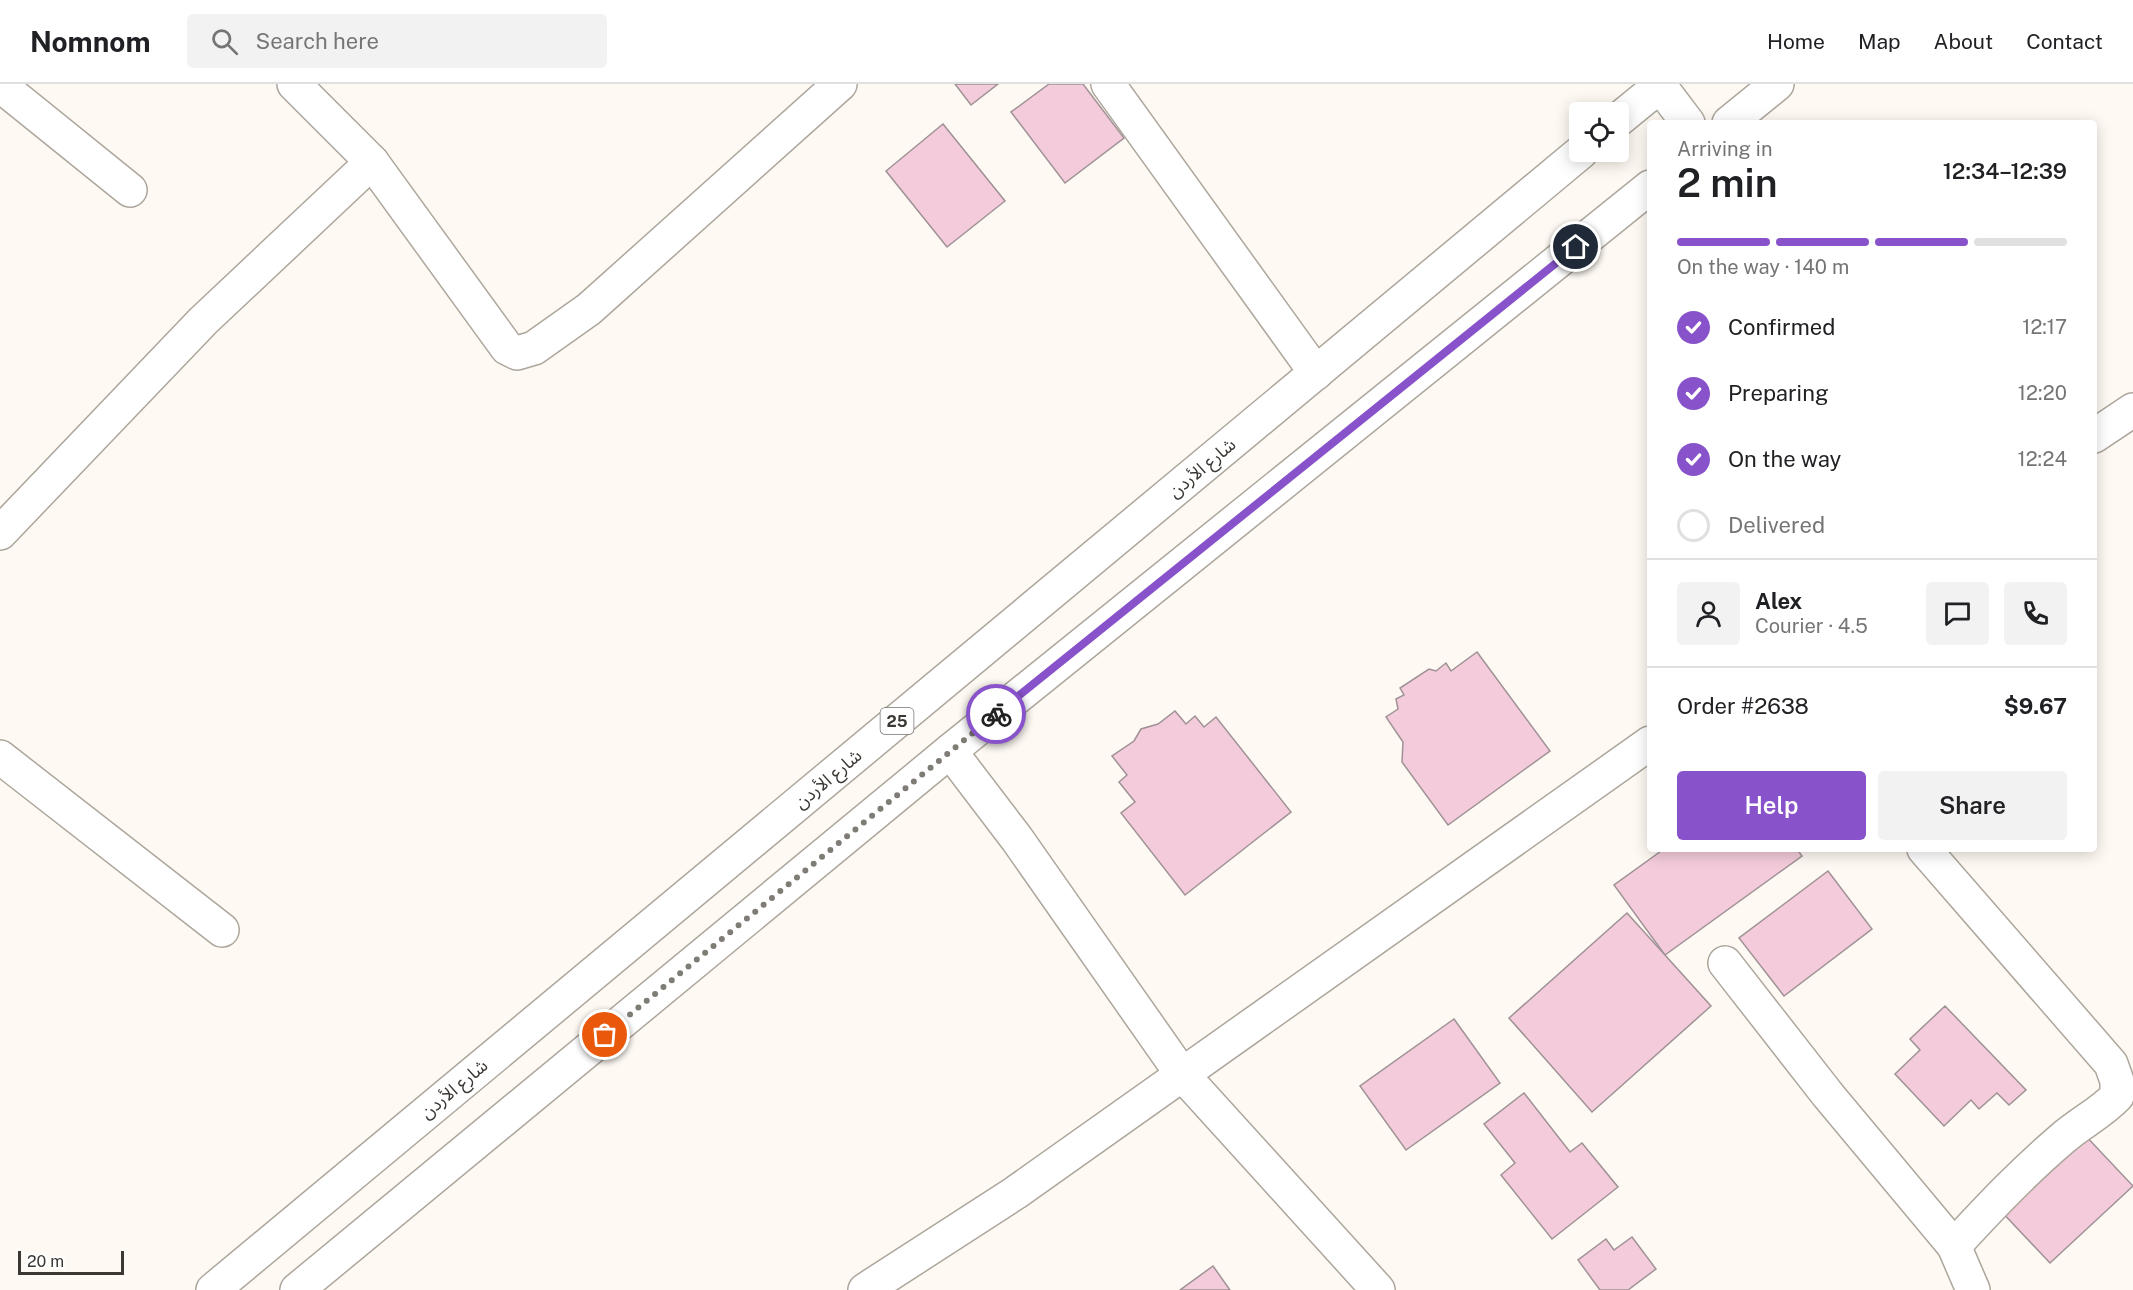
<!DOCTYPE html>
<html lang="en">
<head>
<meta charset="utf-8">
<style>
	:root { --surface:#fff; --page:#f2f2f2; --text:#202124; --muted:#757577; --line:#e0e0e0; --accent:#8852ca }
	body { margin:0; font-family:"Public Sans","Noto Sans Arabic",sans-serif; background:var(--page); color:var(--text); height:100vh; display:flex; flex-direction:column; font-size:22px; white-space:nowrap }
	* { box-sizing:border-box; margin:0 }
	p { font-size:20px; color:var(--muted) }
	.icon { flex:none; width:33px; height:33px; fill:none; stroke:currentColor; stroke-width:2; stroke-linecap:round; stroke-linejoin:round }
	.map { position:relative; flex:1; overflow:hidden }
	.side { position:absolute; left:1647px; top:36px; width:450px; height:732px; display:flex; flex-direction:column; background:var(--surface); border-radius:6px; box-shadow:0 3px 15px #0003 }
	.side>* { flex:none }
	.fabs { position:absolute; left:1569px; top:18px; display:grid; gap:12px }
	.fabs a { display:grid; place-items:center; width:60px; height:60px; border-radius:6px; background:var(--surface); box-shadow:0 3px 15px #0003; font-size:30px }
	.scale { position:absolute; left:18px; bottom:15px; width:106px; box-sizing:border-box; padding-left:6px; border:3px solid #3b3834; border-top:0; font-size:16px; line-height:21px; white-space:nowrap; color:#3b3834; -webkit-text-stroke:4px #fff; paint-order:stroke }
	.pin { position:absolute; display:grid; place-items:center; width:51px; height:51px; color:#fff; margin:-26px; border:3px solid #fff; border-radius:50%; box-shadow:0 2px 6px #0007 }
	.courier { position:absolute; display:grid; place-items:center; width:60px; height:60px; margin:-30px; border:4px solid #8852ca; border-radius:50%; background:#fff; color:#222; box-shadow:0 2px 8px #0007 }
	.summary em { font-style:normal; font-weight:600 }
	.summary div { display:flex; flex-direction:column-reverse }
	.summary { display:flex; align-items:center; justify-content:space-between; height:102px; padding:0 30px }
	h1 { font-size:39px; font-weight:600; line-height:45px }
	.bar { display:grid; grid-template-columns:repeat(4,1fr); gap:9px 6px; align-content:center; height:72px; padding:0 30px }
	.bar i { height:8px; border-radius:4px; background:var(--line) }
	.bar .on { background:var(--accent) }
	.bar p { grid-column:span 4 }
	.line { display:flex; align-items:center; gap:15px; padding:0 30px; border-top:2px solid var(--line) }
	.line div { flex:1 }
	.round { display:grid; place-items:center; flex:none; width:63px; height:63px; border-radius:6px; background:var(--page) }
	ol { padding:0 30px; list-style:none }
	li { display:flex; align-items:center; gap:18px; height:66px }
	li p { margin-inline-start:auto }
	li .icon { padding:6px; border-radius:50%; background:var(--accent); color:#fff; stroke-width:4 }
	li:last-child { color:var(--muted) }
	li i { width:33px; height:33px; border:3px solid var(--line); border-radius:50% }
	.primary-button { display:flex; gap:12px; margin-top:auto; padding:12px 30px }
	.primary-button a { flex:1; height:69px; border-radius:6px; background:var(--accent); color:#fff; font-size:24px; font-weight:600; line-height:69px; text-align:center }
	.primary-button a+a { background:var(--page); color:var(--text) }
	header { display:flex; align-items:center; gap:36px; box-sizing:border-box; height:84px; padding:0 30px; background:var(--surface); border-bottom:2px solid var(--line) }
	header strong { font-size:28px }
	nav { display:flex; gap:33px; margin-inline-start:auto; font-size:21px }
	.search { width:420px; height:54px; background:var(--page); display:flex; align-items:center; gap:15px; box-sizing:border-box; padding:0 21px; border-radius:6px; color:var(--muted); font-size:22px }
	.map>svg:first-child { display:block }
	.building { fill:#f4cbda; stroke:#9f9297; stroke-width:1.5 }
	.lines { fill:none; stroke-linecap:round; stroke-linejoin:round }
	.minor-casing { stroke:#ada69c; stroke-width:36 }
	.highway-casing { stroke:#ada69c; stroke-width:36 }
	.minor { stroke:#fff; stroke-width:33 }
	.highway { stroke:#fff; stroke-width:33 }
	.done { stroke:#7f7c76; stroke-width:6; stroke-dasharray:0 10.8 }
	.route { stroke:#8852ca; stroke-width:8 }
	.labels { text-anchor:middle; stroke-width:4.5; stroke-linejoin:round; paint-order:stroke }
	.shield { fill:#fff; stroke:#767471; stroke-width:1.5 }
	.shield-label { font-size:16px; font-weight:bold; fill:#3b3834 }
	.street-label { font-size:18px; fill:#3b3834; stroke:#fff }
</style>
</head>
<body>
<header>
<strong>Nomnom</strong>
<div class="search"><svg class="icon" aria-label="search" viewBox="0 0 24 24"><circle cx="10" cy="10" r="6"/><path d="M15 15l6 6"/></svg>Search here</div>
<nav><a>Home</a><a>Map</a><a>About</a><a>Contact</a></nav>
</header>
<div class="map">
<svg width="2133" height="1206" viewBox="0 0 2133 1206">
	<rect width="100%" height="100%" fill="#fef9f2"/>
	<g class="building">
		<polygon points="955,0 998,0 971,21"/>
		<polygon points="1049,0 1083,0 1124,54 1065,99 1011,28"/>
		<polygon points="943,40 1005,117 947,163 886,87"/>
		<polygon points="1477,568 1550,667 1448,741 1402,678 1403,658 1386,633 1398,625 1396,615 1404,611 1400,604 1429,585 1436,587 1446,579 1451,587"/>
		<polygon points="1175,627 1186,640 1195,632 1204,643 1216,633 1291,728 1185,811 1121,729 1135,718 1119,698 1127,691 1112,672 1134,657 1141,645 1158,640"/>
		<polygon points="1664,765 1797,765 1802,772 1665,871 1614,801"/>
		<polygon points="1828,787 1872,845 1784,912 1739,854"/>
		<polygon points="1627,829 1711,922 1592,1028 1509,934"/>
		<polygon points="1945,922 2026,1006 2009,1021 1997,1009 1979,1025 1971,1016 1944,1042 1895,990 1920,966 1910,955"/>
		<polygon points="1454,935 1500,999 1406,1066 1360,1002"/>
		<polygon points="1524,1009 1570,1068 1582,1059 1618,1103 1552,1155 1501,1091 1515,1079 1484,1040"/>
		<polygon points="2082,1048 2133,1102 2050,1179 1999,1125"/>
		<polygon points="1632,1153 1656,1185 1628,1206 1600,1206 1578,1176 1606,1155 1614,1166"/>
		<polygon points="1213,1182 1230,1206 1180,1206"/>
	</g>
	<g class="lines">
		<g class="minor-casing">
			<g id="minor">
				<polyline points="294,0 372,78 507,264 517,269 534,264 589,225 840,0"/>
				<polyline points="1108,0 1316,289"/>
				<polyline points="0,1 130,106"/>
				<polyline points="2094,352 2133,326"/>
				<polyline points="0,449 203,237 372,78"/>
				<polyline points="950,667 1017,755 1181,989 1378,1206"/>
				<polyline points="0,673 222,846"/>
				<path d="M 1725,879 L 1828,1011 L 1954,1162 C 1989,1124 2023,1088 2063,1054 C 2080,1039 2101,1029 2117,1012 L 2117,997 L 2111,980 L 1924,765"/>
				<polyline points="1954,1162 1973,1206"/>
				<polyline points="865,1206 1015,1109 1650,659"/>
			</g>
		</g>
		<g class="highway-casing">
			<g id="highway">
				<polyline points="1660,2 1688,39"/>
				<polyline points="1618,36 1662,0"/>
				<polyline points="1729,39 1777,0"/>
				<polyline points="213,1206 1581,68"/>
				<polyline points="297,1206 950,667 1650,103"/>
			</g>
		</g>
		<use href="#minor" class="minor"/>
		<use href="#highway" class="highway"/>
	</g>
	<g class="lines">
		<polyline class="done" points="605,951 996,630"/>
		<polyline class="route" points="996,630 1576,163"/>
	</g>
	<g class="labels">
		<rect class="shield" x="880.5" y="624" width="33" height="26" rx="4.5"/>
		<g class="shield-label">
			<text x="897" y="643">25</text>
		</g>
		<g class="street-label">
			<text transform="translate(1202 384) rotate(-40)" y="6">شارع الأردن</text>
			<text transform="translate(828 695) rotate(-40)" y="6">شارع الأردن</text>
			<text transform="translate(454 1005) rotate(-40)" y="6">شارع الأردن</text>
		</g>
	</g>
</svg>
<div class="fabs">
<a><svg class="icon" aria-label="locate" viewBox="0 0 24 24"><circle cx="12" cy="12" r="6"/><path d="M12 2v4M12 18v4M2 12h4M18 12h4"/></svg></a>
</div>
<div class="scale">20 m</div>
<div class="pin" style="left:605px;top:951px;background:#ea580c"><svg class="icon" aria-label="bag" viewBox="0 0 24 24"><path d="M5 8h14l-1 12H6zM9 8a3 3 0 0 1 6 0"/></svg></div>
<div class="pin" style="left:1576px;top:163px;background:#1f2937"><svg class="icon" aria-label="home" viewBox="0 0 24 24"><path d="M3 11l9-7 9 7M6 9v11h12V9"/></svg></div>
<div class="courier" style="left:996px;top:630px"><svg class="icon" aria-label="bike" viewBox="0 0 24 24"><circle cx="6" cy="16" r="4"/><circle cx="18" cy="16" r="4"/><path d="M6 16l4-8h5l3 8M10 8l3 8H6M13 5h3"/></svg></div>
<section class="side">
<div class="summary"><div><h1>2 min</h1><p>Arriving in</p></div><em>12:34–12:39</em></div>
<div class="bar"><i class="on"></i><i class="on"></i><i class="on"></i><i></i><p>On the way · 140 m</p></div>
<ol>
<li><svg class="icon" aria-label="check" viewBox="0 0 24 24"><path d="M5 12l5 5 9-10"/></svg>Confirmed<p>12:17</p></li>
<li><svg class="icon" aria-label="check" viewBox="0 0 24 24"><path d="M5 12l5 5 9-10"/></svg>Preparing<p>12:20</p></li>
<li><svg class="icon" aria-label="check" viewBox="0 0 24 24"><path d="M5 12l5 5 9-10"/></svg>On the way<p>12:24</p></li>
<li><i></i>Delivered</li>
</ol>
<div class="line" style="height:108px"><a class="round"><svg class="icon" aria-label="person" viewBox="0 0 24 24"><circle cx="12" cy="8" r="4"/><path d="M4 21q1-7 8-7t8 7"/></svg></a><div><b>Alex</b><p>Courier · 4.5</p></div><a class="round"><svg class="icon" aria-label="chat" viewBox="0 0 24 24"><path d="M4 5h16v11H9l-5 4z"/></svg></a><a class="round"><svg class="icon" aria-label="phone" viewBox="0 0 24 24"><path d="M5 4h4l2 5-3 2q2 4 5 5l2-3 5 2v4C11 20 4 13 5 4z"/></svg></a></div>
<div class="line" style="height:78px"><div>Order #2638</div><b>$9.67</b></div>
<div class="primary-button"><a>Help</a><a>Share</a></div>
</section>
</div>
</body>
</html>
